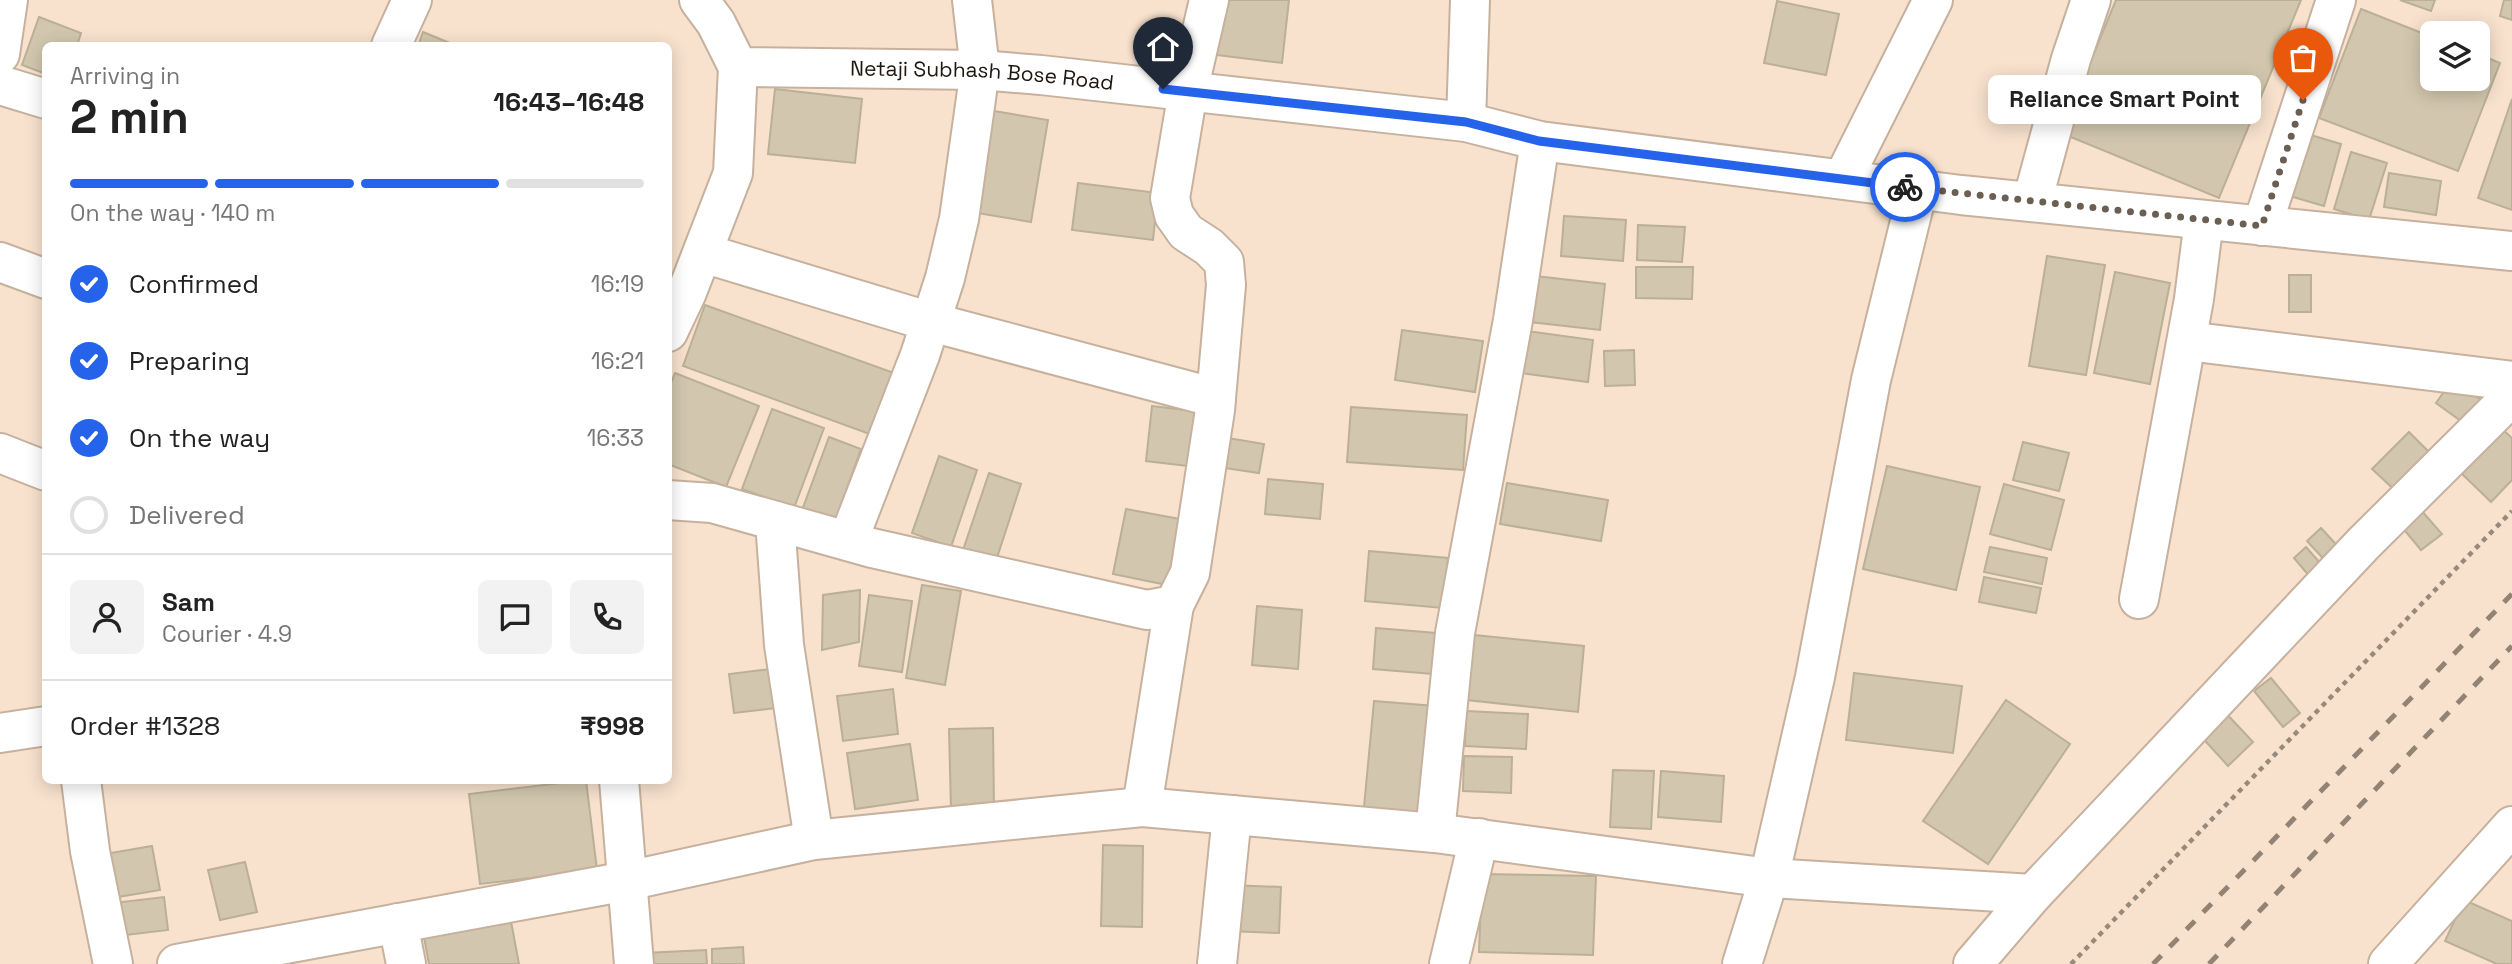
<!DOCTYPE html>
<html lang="en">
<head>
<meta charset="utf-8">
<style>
	:root { --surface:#fff; --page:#f2f2f2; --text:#222; --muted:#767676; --line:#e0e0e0; --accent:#2563eb }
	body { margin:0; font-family:"Space Grotesk",sans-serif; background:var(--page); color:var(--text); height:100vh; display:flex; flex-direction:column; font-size:26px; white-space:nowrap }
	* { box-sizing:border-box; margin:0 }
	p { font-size:23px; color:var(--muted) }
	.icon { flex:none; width:38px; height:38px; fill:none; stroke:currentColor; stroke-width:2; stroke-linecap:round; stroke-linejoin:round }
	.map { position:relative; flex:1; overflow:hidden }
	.details { position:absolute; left:42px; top:42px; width:630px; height:742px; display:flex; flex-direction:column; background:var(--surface); border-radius:10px; box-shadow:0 4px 18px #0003 }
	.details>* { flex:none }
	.controls { position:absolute; left:2420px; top:21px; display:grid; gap:14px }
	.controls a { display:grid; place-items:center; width:70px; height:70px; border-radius:10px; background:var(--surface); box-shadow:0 4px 18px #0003; font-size:35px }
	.pin { position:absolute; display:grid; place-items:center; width:60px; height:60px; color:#fff; margin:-72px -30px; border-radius:50% 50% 50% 0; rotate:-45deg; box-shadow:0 0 7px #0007 }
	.pin .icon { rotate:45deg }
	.courier { position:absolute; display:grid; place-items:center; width:70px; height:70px; margin:-35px; border:5px solid #2563eb; border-radius:50%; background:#fff; color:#222; box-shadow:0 2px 9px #0007 }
	.bubble { position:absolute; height:49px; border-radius:10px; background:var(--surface); box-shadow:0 4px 18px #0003; font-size:23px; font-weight:700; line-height:49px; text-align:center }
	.summary em { font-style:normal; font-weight:700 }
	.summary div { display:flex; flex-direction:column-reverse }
	.summary { display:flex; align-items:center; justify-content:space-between; height:119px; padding:0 28px }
	h1 { font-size:46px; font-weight:700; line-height:52px }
	.bar { display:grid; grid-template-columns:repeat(4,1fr); gap:10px 7px; align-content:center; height:84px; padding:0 28px }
	.bar i { height:9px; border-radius:5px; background:var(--line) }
	.bar .on { background:var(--accent) }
	.bar p { grid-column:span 4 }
	.line { display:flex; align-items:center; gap:18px; padding:0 28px; border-top:2px solid var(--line) }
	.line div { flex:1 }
	.round { display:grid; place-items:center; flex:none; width:74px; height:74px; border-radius:10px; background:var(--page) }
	ol { padding:0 28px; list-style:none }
	li { display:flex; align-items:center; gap:21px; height:77px }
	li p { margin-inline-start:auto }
	li .icon { padding:7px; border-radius:50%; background:var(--accent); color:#fff; stroke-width:4 }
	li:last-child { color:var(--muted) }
	li i { width:38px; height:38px; border:4px solid var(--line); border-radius:50% }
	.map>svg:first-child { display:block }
	.building { fill:#d2c7ae; stroke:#baaf97; stroke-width:2 }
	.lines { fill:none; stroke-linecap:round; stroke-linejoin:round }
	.minor-casing { stroke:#c6b19e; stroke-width:42 }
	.path { stroke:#99897b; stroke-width:4.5; stroke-dasharray:5 5; stroke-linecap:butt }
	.minor { stroke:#fff; stroke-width:38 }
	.rail { stroke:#928375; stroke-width:5; stroke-dasharray:12 12; stroke-linecap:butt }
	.done { stroke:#6b5e52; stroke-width:7; stroke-dasharray:0 12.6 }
	.route { stroke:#2563eb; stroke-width:9 }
	.labels { text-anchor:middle; stroke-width:6; stroke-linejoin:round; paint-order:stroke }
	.street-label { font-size:21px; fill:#1f1710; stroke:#fef1e5 }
</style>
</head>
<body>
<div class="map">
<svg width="2512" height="964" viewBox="0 0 2512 964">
	<rect width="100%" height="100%" fill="#f8e2ce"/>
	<g class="building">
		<polygon points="1222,0 1289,0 1282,63 1216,55"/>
		<polygon points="2116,0 2301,0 2219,198 2061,133"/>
		<polygon points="2400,0 2435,0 2431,11"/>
		<polygon points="2504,0 2512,0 2512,20 2500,16"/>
		<polygon points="1777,1 1839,14 1826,75 1764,63"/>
		<polygon points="2361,9 2432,37 2432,79 2478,79 2478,54 2500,63 2458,171 2319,118"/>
		<polygon points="39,17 81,33 77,46 46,46 46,74 22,65"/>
		<polygon points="423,32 457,46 418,46"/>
		<polygon points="775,89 862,99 855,163 768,154"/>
		<polygon points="2512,99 2512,210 2478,198"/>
		<polygon points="988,110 1048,120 1031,222 971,212"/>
		<polygon points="2304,133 2341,144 2324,206 2286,195"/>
		<polygon points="2351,152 2387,163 2369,220 2334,209"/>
		<polygon points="2389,173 2441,181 2436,215 2384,207"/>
		<polygon points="1078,183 1158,193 1153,240 1072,230"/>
		<polygon points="1564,216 1626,220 1623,261 1561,256"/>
		<polygon points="1638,225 1685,227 1682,262 1637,260"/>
		<polygon points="2047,256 2105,265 2086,375 2029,366"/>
		<polygon points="1636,267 1693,267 1692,299 1636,298"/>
		<polygon points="2115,272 2170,283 2150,384 2094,373"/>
		<rect x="2289" y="275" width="22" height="37"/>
		<polygon points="1535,276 1605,284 1600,330 1530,322"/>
		<polygon points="705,305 897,374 875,436 683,366"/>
		<polygon points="1402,330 1483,341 1475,392 1395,380"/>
		<polygon points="1527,331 1593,340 1588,382 1521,373"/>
		<polygon points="1634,350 1635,385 1605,386 1604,351"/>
		<polygon points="675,373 759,406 726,487 668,464 668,390"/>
		<polygon points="2453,379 2489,406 2472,429 2436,403"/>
		<polygon points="1152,406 1202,412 1196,467 1146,461"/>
		<polygon points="1351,407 1467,415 1463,470 1347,462"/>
		<polygon points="772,409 824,428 794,508 742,489"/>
		<polygon points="2500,427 2512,438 2512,480 2491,502 2458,470"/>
		<polygon points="2409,432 2436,459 2400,495 2372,469"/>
		<polygon points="1216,436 1264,444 1259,473 1211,466"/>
		<polygon points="829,437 861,449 834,525 801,513"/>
		<polygon points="2023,442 2069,453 2059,491 2013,480"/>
		<polygon points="939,456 977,470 951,547 912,533"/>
		<polygon points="1887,466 1980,487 1956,590 1863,569"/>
		<polygon points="989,473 1021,484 995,564 962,553"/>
		<polygon points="1268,479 1323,484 1320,519 1265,514"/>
		<polygon points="1507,483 1608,500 1601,541 1500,524"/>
		<polygon points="2004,484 2064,500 2051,550 1990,534"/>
		<polygon points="1126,509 1180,519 1167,585 1113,574"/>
		<polygon points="2421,510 2442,534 2421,550 2401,526"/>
		<polygon points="2321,528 2345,554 2330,566 2307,541"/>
		<polygon points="1990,547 2047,558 2042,584 1984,572"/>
		<polygon points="2306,547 2328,572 2316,584 2294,558"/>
		<polygon points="1369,551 1448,558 1443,608 1365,601"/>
		<polygon points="1984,577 2041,588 2036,613 1979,602"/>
		<polygon points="922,585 961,591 945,685 906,678"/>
		<polygon points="860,590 859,642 822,650 823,595"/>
		<polygon points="869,595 912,601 902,672 859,666"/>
		<polygon points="1257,606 1302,610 1298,669 1252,665"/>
		<polygon points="1376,628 1448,634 1445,675 1373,669"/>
		<polygon points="1474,635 1584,646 1578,712 1467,700"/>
		<polygon points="779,668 784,707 734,713 729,674"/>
		<polygon points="1854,673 1962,686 1953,753 1846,740"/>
		<polygon points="2271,678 2300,713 2283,727 2254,691"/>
		<polygon points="893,689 898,734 843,741 837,696"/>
		<polygon points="2006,700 2070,744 1988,864 1923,821"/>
		<polygon points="1374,701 1435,706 1424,813 1364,807"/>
		<polygon points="2223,710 2253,742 2228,766 2198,733"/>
		<polygon points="1466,711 1528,714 1526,749 1465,746"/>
		<polygon points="993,728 994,809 951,809 949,729"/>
		<polygon points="910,744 918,800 855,809 847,753"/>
		<polygon points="1464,756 1512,757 1511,793 1463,791"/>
		<polygon points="1613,770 1654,771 1651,829 1610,827"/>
		<polygon points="1661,771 1724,776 1721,822 1658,817"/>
		<polygon points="586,780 597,870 480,884 469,794"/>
		<polygon points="1103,845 1143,846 1142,927 1101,926"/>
		<polygon points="152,846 160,890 112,898 105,854"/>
		<polygon points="245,862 257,912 220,920 208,870"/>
		<polygon points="1482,874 1596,876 1593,955 1479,952"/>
		<polygon points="1230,885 1281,887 1279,933 1228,931"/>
		<polygon points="164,897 168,930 118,936 113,903"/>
		<polygon points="2464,900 2512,921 2512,964 2497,964 2445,941"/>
		<polygon points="510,916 519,964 429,964 423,932"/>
		<polygon points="743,947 744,964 712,964 712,949"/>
		<polygon points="706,950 707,964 645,964 644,953"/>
	</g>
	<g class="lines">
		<g class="minor-casing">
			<g id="minor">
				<path id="s1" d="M 699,0 L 716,23 L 738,67 L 980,70 L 1041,75 L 1466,122 L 1540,141 L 1961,195 L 2512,251"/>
				<polyline points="391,46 412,0"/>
				<polyline points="0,54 8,0"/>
				<polyline points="0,85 46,99"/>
				<polyline points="1466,122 1470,0"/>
				<polyline points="1843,179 1933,0"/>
				<polyline points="2032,202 2071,59 2091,0"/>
				<polyline points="2262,226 2336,0"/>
				<polyline points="703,253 931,322 1216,398"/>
				<polyline points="0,262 46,279"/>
				<polyline points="668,332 687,292 733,173 738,67"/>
				<polyline points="2187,341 2512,381"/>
				<polyline points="0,453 46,471"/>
				<polyline points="668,500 712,503 872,548 1147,610 1174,605 1190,573 1215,410 1226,285 1224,262 1209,247 1186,232 1174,215 1170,198 1188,91 1209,0"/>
				<polyline points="775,521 784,645 814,840"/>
				<polyline points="848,541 920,355 945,278 959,219 980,70 972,0"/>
				<polyline points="2139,599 2194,299 2204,220"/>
				<polyline points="0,733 46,726"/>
				<polyline points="81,780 90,851 113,964"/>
				<polyline points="619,780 634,964"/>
				<polyline points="1142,807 1174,605"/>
				<polyline points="1435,833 1455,633 1513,320 1540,141"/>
				<polyline points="398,923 406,964"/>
				<polyline points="177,964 627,881 814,840 1142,807 1435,833 1769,878 2033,894"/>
				<polyline points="1217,964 1232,815"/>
				<polyline points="1449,964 1479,838"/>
				<polyline points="1742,964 1769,878 1815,677 1871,380 1918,189"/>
				<polyline points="1973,964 2033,894 2364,543 2512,396"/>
				<polyline points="2388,964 2512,826"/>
			</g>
		</g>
		<polyline class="path" points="2071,964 2512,511"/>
		<use href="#minor" class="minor"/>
		<g class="rail">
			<polyline points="2153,964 2512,594"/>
			<polyline points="2209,964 2512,646"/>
		</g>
	</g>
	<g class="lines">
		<polyline class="done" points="1905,187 2262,226 2303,100"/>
		<polyline class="route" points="1163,89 1466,122 1539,141 1905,187"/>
	</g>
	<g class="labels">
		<g class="street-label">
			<text dy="7" stroke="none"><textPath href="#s1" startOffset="322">Netaji Subhash Bose Road</textPath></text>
		</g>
	</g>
</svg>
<div class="controls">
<a><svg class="icon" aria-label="layers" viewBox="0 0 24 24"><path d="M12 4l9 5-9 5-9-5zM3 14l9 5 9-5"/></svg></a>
</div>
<div class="pin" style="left:2303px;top:100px;background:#ea580c"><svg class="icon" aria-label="bag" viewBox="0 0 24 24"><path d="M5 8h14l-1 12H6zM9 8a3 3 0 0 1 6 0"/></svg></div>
<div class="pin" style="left:1163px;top:89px;background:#1f2937"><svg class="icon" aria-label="home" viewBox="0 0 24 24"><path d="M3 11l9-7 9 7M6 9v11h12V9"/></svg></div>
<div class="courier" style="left:1905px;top:187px"><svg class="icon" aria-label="bike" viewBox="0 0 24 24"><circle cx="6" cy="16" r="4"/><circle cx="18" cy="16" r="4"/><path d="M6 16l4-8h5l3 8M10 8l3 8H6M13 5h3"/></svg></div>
<div class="bubble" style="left:1988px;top:75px;width:273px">Reliance Smart Point</div>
<section class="details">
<div class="summary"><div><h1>2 min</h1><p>Arriving in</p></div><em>16:43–16:48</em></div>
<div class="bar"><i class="on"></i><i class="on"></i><i class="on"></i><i></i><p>On the way · 140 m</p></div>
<ol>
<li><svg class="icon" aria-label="check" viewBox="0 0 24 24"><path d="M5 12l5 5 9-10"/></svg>Confirmed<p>16:19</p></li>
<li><svg class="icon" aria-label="check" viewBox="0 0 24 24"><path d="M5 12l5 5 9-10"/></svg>Preparing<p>16:21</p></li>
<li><svg class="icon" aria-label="check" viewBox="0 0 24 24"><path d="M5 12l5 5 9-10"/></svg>On the way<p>16:33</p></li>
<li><i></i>Delivered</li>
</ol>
<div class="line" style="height:126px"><a class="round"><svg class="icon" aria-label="person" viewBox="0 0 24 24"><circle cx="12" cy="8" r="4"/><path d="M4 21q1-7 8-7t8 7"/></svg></a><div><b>Sam</b><p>Courier · 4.9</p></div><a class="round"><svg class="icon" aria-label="chat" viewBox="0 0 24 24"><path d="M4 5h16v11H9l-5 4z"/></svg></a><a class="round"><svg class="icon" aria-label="phone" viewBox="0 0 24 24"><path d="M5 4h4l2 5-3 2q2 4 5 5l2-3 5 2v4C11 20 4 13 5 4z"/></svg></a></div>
<div class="line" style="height:91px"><div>Order #1328</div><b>₹998</b></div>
</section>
</div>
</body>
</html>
